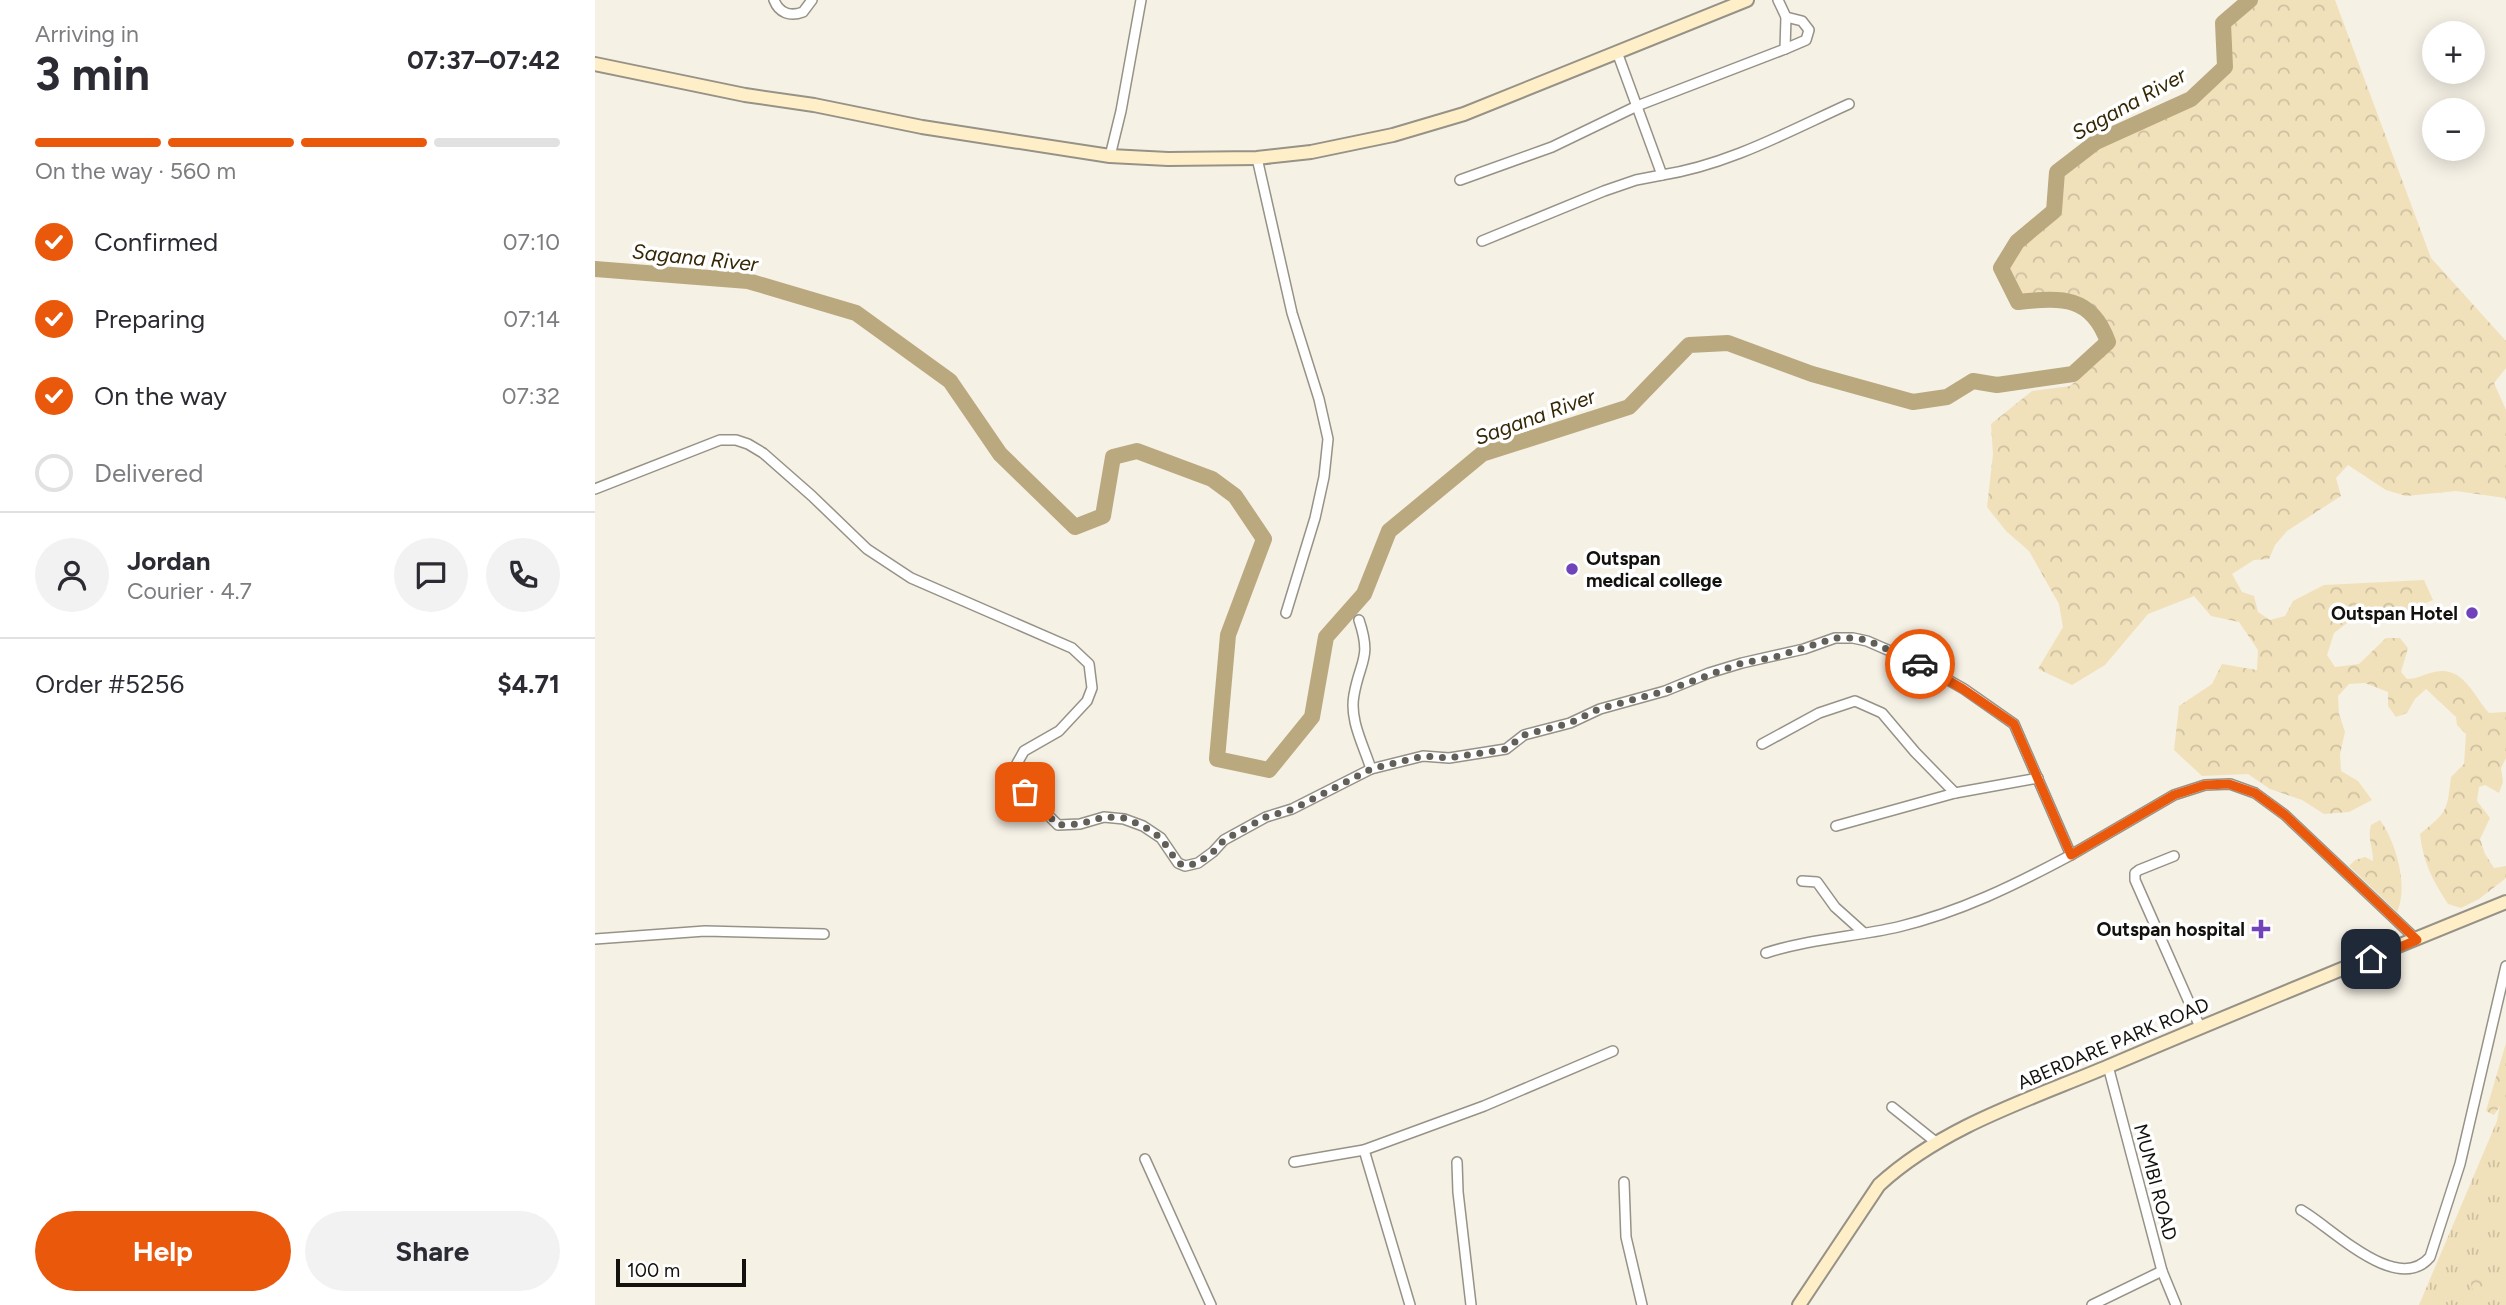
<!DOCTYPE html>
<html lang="en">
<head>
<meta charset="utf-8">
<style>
	:root { --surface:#fff; --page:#f2f2f3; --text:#2b2b33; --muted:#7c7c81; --line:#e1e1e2; --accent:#ea580c }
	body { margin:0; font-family:Figtree,sans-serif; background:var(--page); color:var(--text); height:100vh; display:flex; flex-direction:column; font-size:26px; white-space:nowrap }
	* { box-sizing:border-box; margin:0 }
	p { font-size:23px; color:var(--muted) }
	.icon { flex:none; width:38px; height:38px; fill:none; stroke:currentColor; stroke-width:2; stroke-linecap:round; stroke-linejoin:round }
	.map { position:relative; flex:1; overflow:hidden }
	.details { display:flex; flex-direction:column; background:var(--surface); width:595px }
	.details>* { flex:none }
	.buttons { position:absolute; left:1827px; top:21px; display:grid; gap:14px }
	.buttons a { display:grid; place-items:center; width:63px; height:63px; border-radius:50%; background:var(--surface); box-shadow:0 4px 18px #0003; font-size:35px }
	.scale { position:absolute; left:21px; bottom:18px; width:130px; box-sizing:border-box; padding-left:7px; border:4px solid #13110d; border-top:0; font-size:19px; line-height:24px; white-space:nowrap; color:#13110d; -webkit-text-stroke:5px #fff; paint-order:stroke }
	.pin { position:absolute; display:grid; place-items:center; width:60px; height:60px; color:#fff; margin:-30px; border-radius:14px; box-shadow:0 4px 10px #0006 }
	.courier { position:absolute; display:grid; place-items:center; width:70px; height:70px; margin:-35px; border:5px solid #ea580c; border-radius:50%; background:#fff; color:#222; box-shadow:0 2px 9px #0007 }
	.overview em { font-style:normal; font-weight:700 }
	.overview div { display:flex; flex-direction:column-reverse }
	.overview { display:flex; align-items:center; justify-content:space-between; height:119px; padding:0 35px }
	h1 { font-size:46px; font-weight:700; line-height:52px }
	.bar { display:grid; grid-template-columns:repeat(4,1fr); gap:10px 7px; align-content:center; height:84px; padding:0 35px }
	.bar i { height:9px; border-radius:5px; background:var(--line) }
	.bar .selected { background:var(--accent) }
	.bar p { grid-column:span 4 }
	.line { display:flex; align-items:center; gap:18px; padding:0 35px; border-top:2px solid var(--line) }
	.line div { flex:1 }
	.round { display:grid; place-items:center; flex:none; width:74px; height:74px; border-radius:37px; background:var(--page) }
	ol { padding:0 35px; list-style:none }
	li { display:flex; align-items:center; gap:21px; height:77px }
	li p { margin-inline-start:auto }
	li .icon { padding:7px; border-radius:50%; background:var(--accent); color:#fff; stroke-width:4 }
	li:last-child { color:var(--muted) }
	li i { width:38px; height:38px; border:4px solid var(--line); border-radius:50% }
	.button { display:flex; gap:14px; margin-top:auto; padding:14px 35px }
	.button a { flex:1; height:80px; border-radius:42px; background:var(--accent); color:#fff; font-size:28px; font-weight:700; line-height:80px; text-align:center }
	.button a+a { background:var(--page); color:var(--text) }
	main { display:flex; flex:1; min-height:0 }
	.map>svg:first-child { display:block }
	.grass { fill:url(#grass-tufts) }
	.forest { fill:url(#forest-crowns) }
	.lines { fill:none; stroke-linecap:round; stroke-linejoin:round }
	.river { stroke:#baa87f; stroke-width:16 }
	.street-casing { stroke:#979287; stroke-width:12 }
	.secondary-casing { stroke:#979287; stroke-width:16 }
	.street { stroke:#fff; stroke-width:9 }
	.secondary { stroke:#ffefc8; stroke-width:12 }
	.done { stroke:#625f59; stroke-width:7; stroke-dasharray:0 12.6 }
	.route { stroke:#ea580c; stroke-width:9 }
	.poi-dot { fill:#7143bb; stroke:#fff; stroke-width:2.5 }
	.labels { text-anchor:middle; stroke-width:7; stroke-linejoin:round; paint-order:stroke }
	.poi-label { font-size:19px; font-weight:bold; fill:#13110d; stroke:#fff; text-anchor:end }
	.street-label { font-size:19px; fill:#13110d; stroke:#fff }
	.water-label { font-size:21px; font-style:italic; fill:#362805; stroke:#fff }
</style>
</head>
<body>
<main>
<section class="details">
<div class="overview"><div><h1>3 min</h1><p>Arriving in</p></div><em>07:37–07:42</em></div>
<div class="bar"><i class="selected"></i><i class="selected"></i><i class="selected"></i><i></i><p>On the way · 560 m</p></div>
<ol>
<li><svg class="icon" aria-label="check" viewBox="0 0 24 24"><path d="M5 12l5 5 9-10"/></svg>Confirmed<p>07:10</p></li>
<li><svg class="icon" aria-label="check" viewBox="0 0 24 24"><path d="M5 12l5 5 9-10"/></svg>Preparing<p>07:14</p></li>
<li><svg class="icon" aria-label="check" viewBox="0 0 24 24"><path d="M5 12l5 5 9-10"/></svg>On the way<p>07:32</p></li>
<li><i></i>Delivered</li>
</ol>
<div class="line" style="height:126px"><a class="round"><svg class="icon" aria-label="person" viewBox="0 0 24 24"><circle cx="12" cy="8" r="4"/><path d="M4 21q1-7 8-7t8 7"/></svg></a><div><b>Jordan</b><p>Courier · 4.7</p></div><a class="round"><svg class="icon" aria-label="chat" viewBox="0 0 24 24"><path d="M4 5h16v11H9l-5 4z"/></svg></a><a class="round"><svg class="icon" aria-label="phone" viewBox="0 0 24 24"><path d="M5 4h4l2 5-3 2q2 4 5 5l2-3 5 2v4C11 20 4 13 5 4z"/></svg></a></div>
<div class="line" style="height:91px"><div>Order #5256</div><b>$4.71</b></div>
<div class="button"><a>Help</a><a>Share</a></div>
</section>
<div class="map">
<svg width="1911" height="1305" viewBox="0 0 1911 1305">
	<defs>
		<pattern id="grass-tufts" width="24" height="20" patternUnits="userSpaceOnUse" patternTransform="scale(1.75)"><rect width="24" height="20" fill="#f1e1bb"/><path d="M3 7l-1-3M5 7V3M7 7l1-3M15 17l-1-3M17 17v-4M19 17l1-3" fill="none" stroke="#cec0a0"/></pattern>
		<pattern id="forest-crowns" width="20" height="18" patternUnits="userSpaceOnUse" patternTransform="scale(1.75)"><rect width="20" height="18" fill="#f1e1bb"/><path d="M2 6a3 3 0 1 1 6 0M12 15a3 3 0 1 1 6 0" fill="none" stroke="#cec0a0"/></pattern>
	</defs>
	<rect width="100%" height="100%" fill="#f6f1e5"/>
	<polygon class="grass" points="1911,1071 1911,1305 1824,1305 1902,1121"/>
	<g class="forest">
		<path d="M 1655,0 L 1740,0 L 1836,258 L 1911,341 L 1911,368 L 1899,383 L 1911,410 L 1911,501 L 1910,498 L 1861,491 L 1811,496 L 1791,490 L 1753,465 L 1741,478 L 1746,496 L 1692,531 L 1680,545 L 1674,559 L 1659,560 L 1637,574 L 1647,592 L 1659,596 L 1663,612 L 1675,620 L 1690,616 L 1698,601 L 1729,585 L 1829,580 L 1838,600 L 1792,618 L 1760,617 L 1739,633 L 1732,655 L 1740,667 L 1764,664 L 1791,638 L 1805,638 L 1813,648 L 1806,672 L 1812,679 C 1823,679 1829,674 1839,672 C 1868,665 1878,695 1894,713 L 1911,712 L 1911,758 L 1906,768 L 1908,782 L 1904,793 L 1890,785 L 1884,787 L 1882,801 L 1895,818 L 1885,839 L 1890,854 L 1899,868 L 1911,866 L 1911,878 L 1884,899 L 1866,908 L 1853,904 C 1838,881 1828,862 1825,834 C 1852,812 1852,812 1856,777 L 1869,764 L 1871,734 L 1862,725 L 1861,717 L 1831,689 L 1820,699 L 1812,713 L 1801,717 L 1793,706 L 1793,692 L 1770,683 L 1754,684 L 1743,696 L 1744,714 L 1750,732 L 1745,754 L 1746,771 L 1763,781 L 1777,800 L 1754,812 L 1729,814 L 1707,800 L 1675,789 L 1653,774 L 1607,776 L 1579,750 L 1584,706 L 1617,684 L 1627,664 L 1662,670 L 1663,650 L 1644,622 L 1616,616 L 1599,596 L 1553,614 L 1510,665 L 1477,685 L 1443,669 L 1468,627 L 1464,604 L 1434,551 L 1411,531 L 1392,507 L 1398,454 L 1396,424 L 1437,391 L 1475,386 L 1504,361 L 1513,342 C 1497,294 1465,298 1423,302 L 1406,268 L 1422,242 L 1459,211 L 1462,172 L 1501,142 L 1596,99 L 1630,67 L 1628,23 Z"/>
		<path d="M 1785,820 C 1801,842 1814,887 1802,912 L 1754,866 L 1760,860 L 1770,857 L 1778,861 C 1778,847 1772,838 1776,825 Z"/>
		<polygon points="1911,1043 1911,1097 1899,1115 1891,1111"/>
		<path d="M 1889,1269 L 1899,1279 L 1898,1289 L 1894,1294 L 1884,1297 C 1875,1290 1875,1283 1878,1272 Z"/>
	</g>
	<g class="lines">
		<path class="river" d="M 0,269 L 153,281 L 261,313 L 355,381 L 405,454 L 480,527 L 508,516 L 518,457 L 542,451 L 617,479 L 640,496 L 669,539 L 633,635 L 622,759 L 674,770 L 717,717 L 731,637 L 769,594 L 794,531 L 887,454 L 1034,407 L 1094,345 L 1133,343 L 1217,374 L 1318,402 L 1352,397 L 1378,381 L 1402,385 L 1478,374 L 1513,342 C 1496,294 1465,298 1423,302 L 1406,268 L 1422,242 L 1459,211 L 1462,172 L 1501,142 L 1596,99 L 1630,67 L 1628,23 L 1655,0"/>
		<g class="street-casing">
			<g id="street">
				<path d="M 179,0 C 184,13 195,17 208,12 L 217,0"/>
				<polyline points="1190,49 1211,40 1214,30 1207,21 1191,17"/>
				<path d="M 1022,52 L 1067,175 C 1133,165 1194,131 1254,104"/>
				<polyline points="515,156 526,111 546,0"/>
				<polyline points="662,158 697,313 724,399 733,439 729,477 720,518 691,613"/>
				<polyline points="865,180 957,147 1042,106 1190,49 1191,17 1183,0"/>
				<polyline points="887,241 1009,191 1041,180 1067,175"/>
				<polyline points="0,489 125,440 141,440 153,444 168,453 217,496 272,549 316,578 477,648 494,664 497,688 492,701 464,731 429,751 420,767 430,792 463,825 485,824 509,817 529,819 548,826 566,838 583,863 590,866 603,863 618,852 629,840 671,817 697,809 776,769 828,756 854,758 911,749 929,735 975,723 1005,709 1070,691 1114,673 1147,663 1209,649 1240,638 1258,638 1272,641 1325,664 1369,689 1419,724 1476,855 1579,795 1610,785 1635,784 1660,793 1690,815 1822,940"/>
				<path d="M 764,620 C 777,659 765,660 759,695 C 754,720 769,746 776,769"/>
				<polyline points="1167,744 1224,713 1260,701 1287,713 1320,752 1360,793"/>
				<polyline points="1241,826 1360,793 1443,778"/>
				<polyline points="1579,856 1544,870 1540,873 1540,880 1605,1027"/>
				<polyline points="1207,881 1222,882 1240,907 1269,933"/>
				<polyline points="0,939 110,931 229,934"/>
				<path d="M 1171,953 C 1213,939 1259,937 1303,927 C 1365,912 1420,885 1476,855"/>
				<polyline points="1513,1066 1567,1271 1581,1305"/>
				<polyline points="1297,1107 1342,1143"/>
				<polyline points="769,1150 815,1305"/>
				<polyline points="550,1159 616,1305"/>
				<polyline points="699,1162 769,1150 889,1106 1018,1051"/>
				<polyline points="862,1162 863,1192 876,1305"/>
				<polyline points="1029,1182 1031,1237 1047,1305"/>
				<path d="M 1706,1210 C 1736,1227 1802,1296 1835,1257 L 1865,1164 L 1911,966"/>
				<polyline points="1497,1305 1567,1271"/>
			</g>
		</g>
		<g class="secondary-casing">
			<g id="secondary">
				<polyline points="0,64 150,95 219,105 327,127 515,156 573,159 662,158 716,152 798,135 869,114 1152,0"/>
				<path d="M 1204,1305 L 1284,1185 C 1348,1126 1436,1099 1514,1066 C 1646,1010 1778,956 1911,902"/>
			</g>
		</g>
		<use href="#street" class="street"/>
		<use href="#secondary" class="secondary"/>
	</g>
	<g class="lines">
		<polyline class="done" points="430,792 463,825 485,824 509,817 529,818 548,826 566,838 583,863 590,866 603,863 618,852 629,840 671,817 698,809 776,769 828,756 854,758 911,749 929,735 975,723 1004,709 1070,691 1147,663 1180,657 1240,638 1258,638 1272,640 1325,664"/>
		<polyline class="route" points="1325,664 1368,689 1419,724 1476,855 1579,795 1610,785 1634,784 1660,793 1690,815 1822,940 1776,959"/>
	</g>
	<g class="poi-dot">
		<circle cx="977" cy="569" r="7"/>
		<circle cx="1877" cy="613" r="7"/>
		<path d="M1662.5 918.5h7v7h7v7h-7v7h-7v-7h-7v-7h7z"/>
	</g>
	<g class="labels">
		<g class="poi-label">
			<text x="991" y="565" text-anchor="start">Outspan<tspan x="991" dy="22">medical college</tspan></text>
			<text x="1863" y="620">Outspan Hotel</text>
			<text x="1650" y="936">Outspan hospital</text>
		</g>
		<g class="street-label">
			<text transform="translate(1518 1043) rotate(-23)" y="7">ABERDARE PARK ROAD</text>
			<text transform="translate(1561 1182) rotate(75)" y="7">MUMBI ROAD</text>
		</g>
		<g class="water-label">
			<text transform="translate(1534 104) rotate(-29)" y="7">Sagana River</text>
			<text transform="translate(100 258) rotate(6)" y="7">Sagana River</text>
			<text transform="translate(940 417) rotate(-20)" y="7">Sagana River</text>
		</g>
	</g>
</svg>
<div class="buttons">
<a>+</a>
<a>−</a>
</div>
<div class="scale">100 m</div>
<div class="pin" style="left:430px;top:792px;background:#ea580c"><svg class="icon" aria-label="bag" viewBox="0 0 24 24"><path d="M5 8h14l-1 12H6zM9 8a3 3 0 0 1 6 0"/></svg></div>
<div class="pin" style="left:1776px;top:959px;background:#1f2937"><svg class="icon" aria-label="home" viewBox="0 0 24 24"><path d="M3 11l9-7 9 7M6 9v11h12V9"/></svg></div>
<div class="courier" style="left:1325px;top:664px"><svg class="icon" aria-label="car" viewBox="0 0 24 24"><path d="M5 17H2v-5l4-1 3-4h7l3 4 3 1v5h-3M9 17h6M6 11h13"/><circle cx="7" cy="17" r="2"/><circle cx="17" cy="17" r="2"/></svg></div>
</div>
</main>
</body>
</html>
